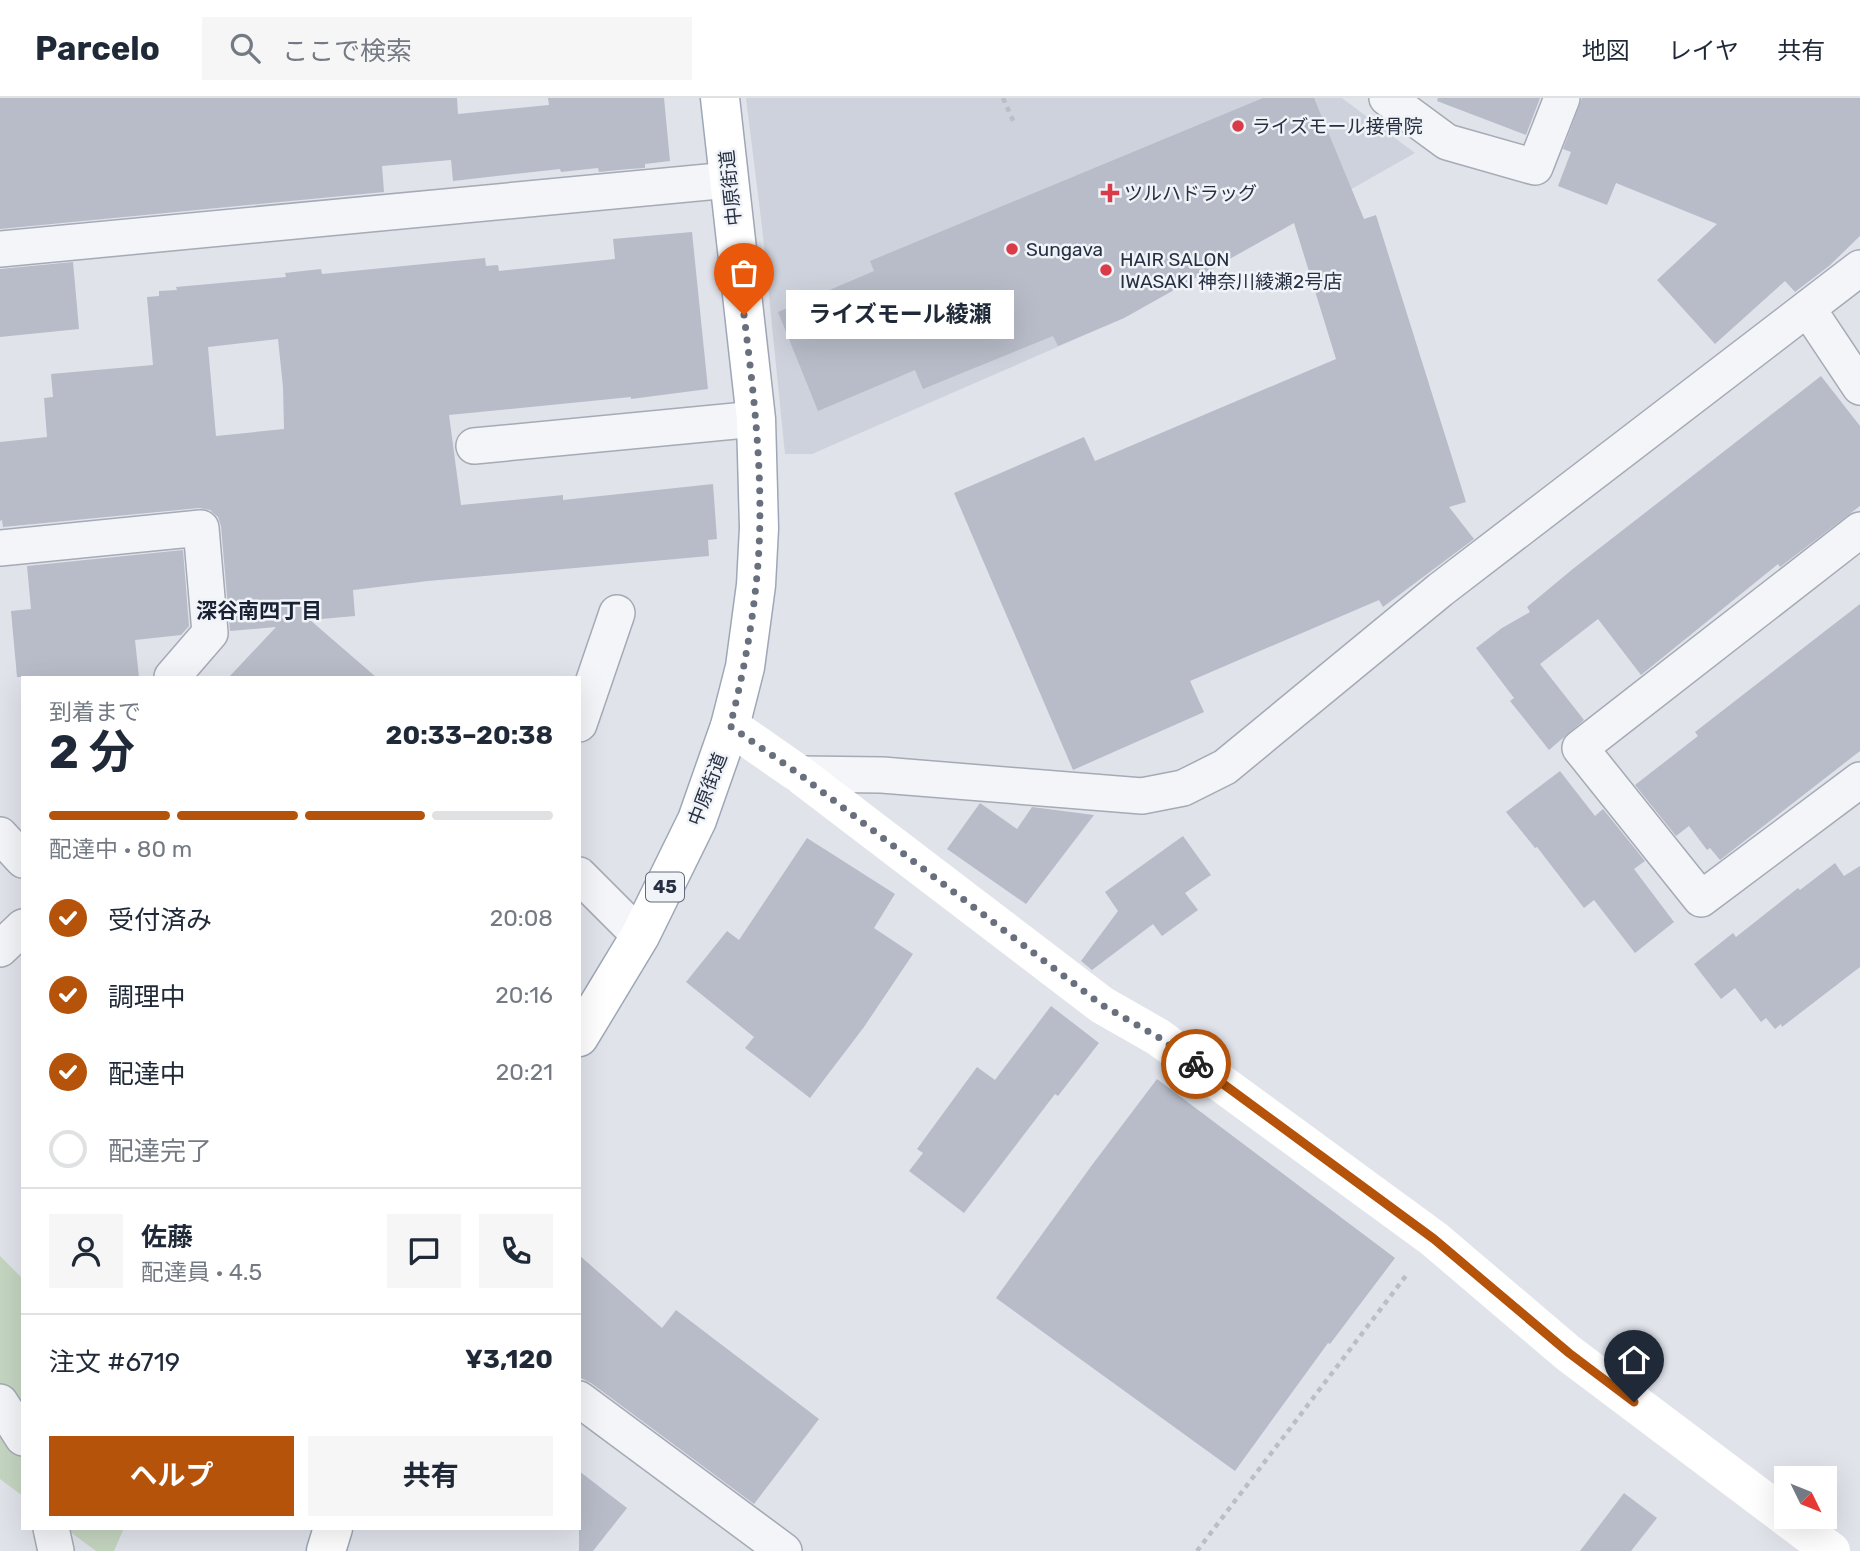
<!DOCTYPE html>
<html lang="ja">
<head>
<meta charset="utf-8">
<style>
	:root { --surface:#fff; --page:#f6f6f7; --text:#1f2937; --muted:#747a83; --line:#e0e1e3; --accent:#b45309 }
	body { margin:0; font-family:Rubik,"Noto Sans JP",sans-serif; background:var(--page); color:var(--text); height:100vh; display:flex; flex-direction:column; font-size:26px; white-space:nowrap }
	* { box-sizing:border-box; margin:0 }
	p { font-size:23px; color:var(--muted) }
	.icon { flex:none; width:38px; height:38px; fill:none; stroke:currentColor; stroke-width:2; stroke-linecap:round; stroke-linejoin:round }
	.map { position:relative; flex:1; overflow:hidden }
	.side { position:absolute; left:21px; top:578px; width:560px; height:854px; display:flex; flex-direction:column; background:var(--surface); border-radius:0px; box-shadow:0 7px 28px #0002 }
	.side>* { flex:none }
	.needle { width:46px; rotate:133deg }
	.buttons { position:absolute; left:1774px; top:1368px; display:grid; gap:14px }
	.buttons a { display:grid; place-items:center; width:63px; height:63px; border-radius:0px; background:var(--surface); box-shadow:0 7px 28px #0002; font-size:35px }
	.pin { position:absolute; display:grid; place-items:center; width:60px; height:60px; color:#fff; margin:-72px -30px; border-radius:50% 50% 50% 0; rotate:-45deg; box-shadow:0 0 7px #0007 }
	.pin .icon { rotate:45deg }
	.courier { position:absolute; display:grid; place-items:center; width:70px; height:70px; margin:-35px; border:5px solid #b45309; border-radius:50%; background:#fff; color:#222; box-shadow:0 2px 9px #0007 }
	.bubble { position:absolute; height:49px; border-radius:0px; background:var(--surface); box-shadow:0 7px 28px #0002; font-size:23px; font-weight:700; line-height:49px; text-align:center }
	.headline em { font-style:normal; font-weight:700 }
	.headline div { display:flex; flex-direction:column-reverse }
	.headline { display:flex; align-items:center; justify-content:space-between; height:119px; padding:0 28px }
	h1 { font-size:46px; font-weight:700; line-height:52px }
	.bar { display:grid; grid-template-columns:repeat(4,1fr); gap:10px 7px; align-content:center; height:84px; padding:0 28px }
	.bar i { height:9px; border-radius:5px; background:var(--line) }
	.bar .current { background:var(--accent) }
	.bar p { grid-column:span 4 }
	.line { display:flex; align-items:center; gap:18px; padding:0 28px; border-top:2px solid var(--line) }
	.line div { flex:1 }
	.round { display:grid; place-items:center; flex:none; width:74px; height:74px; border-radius:0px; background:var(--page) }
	ol { padding:0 28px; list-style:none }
	li { display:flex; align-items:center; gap:21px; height:77px }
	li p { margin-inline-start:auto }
	li .icon { padding:7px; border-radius:50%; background:var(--accent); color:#fff; stroke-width:4 }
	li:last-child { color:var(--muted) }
	li i { width:38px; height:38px; border:4px solid var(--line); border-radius:50% }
	.primary-button { display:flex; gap:14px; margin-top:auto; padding:14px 28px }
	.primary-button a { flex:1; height:80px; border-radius:0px; background:var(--accent); color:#fff; font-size:28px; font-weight:700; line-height:80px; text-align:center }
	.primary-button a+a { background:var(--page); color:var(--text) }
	header { display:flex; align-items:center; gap:42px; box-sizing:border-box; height:98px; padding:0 35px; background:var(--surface); border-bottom:2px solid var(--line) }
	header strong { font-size:33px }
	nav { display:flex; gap:38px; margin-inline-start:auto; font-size:24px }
	.search { width:490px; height:63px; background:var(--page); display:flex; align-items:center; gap:18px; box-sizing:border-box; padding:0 24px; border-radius:0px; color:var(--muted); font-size:26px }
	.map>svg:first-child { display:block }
	.built { fill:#ced2dc }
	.green { fill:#c4d5c0 }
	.building { fill:#b7bcc8; fill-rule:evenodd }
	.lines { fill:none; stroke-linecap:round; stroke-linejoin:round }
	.street-casing { stroke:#a5aab5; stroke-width:38 }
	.primary-casing { stroke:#9ea7b7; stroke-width:41 }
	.path { stroke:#babec5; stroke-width:4.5; stroke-dasharray:5 5; stroke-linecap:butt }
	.street { stroke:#f3f5f8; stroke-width:35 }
	.secondary { stroke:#fff; stroke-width:38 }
	.primary { stroke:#fff; stroke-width:38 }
	.done { stroke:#686f7d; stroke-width:7; stroke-dasharray:0 12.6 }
	.route { stroke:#b45309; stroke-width:9 }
	.poi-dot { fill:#d93b49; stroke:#f0f3f7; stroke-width:2.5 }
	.labels { text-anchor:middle; stroke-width:5; stroke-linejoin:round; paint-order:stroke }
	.shield { fill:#f0f3f7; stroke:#636a79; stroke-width:2 }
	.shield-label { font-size:18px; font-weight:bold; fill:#273043 }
	.poi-label { font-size:19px; fill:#273043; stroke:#f0f3f7; text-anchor:start }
	.street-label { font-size:19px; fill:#273043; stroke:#f0f3f7 }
	.neighbourhood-label { font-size:21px; font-weight:bold; fill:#192134; stroke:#f0f3f7 }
</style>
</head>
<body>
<header>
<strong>Parcelo</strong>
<div class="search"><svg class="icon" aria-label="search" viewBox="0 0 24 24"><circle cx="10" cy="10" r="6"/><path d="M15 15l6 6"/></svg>ここで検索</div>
<nav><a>地図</a><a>レイヤ</a><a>共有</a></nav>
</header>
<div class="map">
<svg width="1860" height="1453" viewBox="0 0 1860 1453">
	<rect width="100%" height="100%" fill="#e0e3ea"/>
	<polygon class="built" points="746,0 1342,0 1415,55 1124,220 812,356 785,356 762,129"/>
	<g class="green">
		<polygon points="0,1158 23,1181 23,1398 0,1381"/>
		<polygon points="65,1430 124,1430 114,1453 96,1453"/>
	</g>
	<g class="building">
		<polygon points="0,0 457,0 458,16 549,7 548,0 664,0 670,63 645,66 645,70 629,71 599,74 598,70 561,74 560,71 453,83 451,62 382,68 384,94 0,131"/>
		<polygon points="1263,0 1314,0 1364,121 1376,117 1466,404 1449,409 1474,441 1383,509 1379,502 1190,583 1204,614 1073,672 954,395 1084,339 1095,363 1336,261 1294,125 1124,220 1058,248 1053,238 923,291 915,272 818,313 778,214 874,173 870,163"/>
		<polygon points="1438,0 1540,0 1526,37 1437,3"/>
		<polygon points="1582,0 1860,0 1860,138 1829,168 1795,194 1785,183 1715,246 1657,182 1717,126 1616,85 1607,107 1558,88 1571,54 1563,51"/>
		<path d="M 692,134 L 708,291 L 631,301 L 631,299 L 449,317 L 461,407 L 563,397 L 563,402 L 713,386 L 717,441 L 708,442 L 709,458 L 428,483 L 353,492 L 355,518 L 310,522 L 376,579 L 229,579 L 276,529 L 230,533 L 221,428 L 218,419 L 210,412 L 199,410 L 3,429 L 2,422 L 0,423 L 0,344 L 47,339 L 44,300 L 53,299 L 51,276 L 153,267 L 147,199 L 159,198 L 159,193 L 177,192 L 176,189 L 286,179 L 285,175 L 321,171 L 322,176 L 485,160 L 486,168 L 498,167 L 499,173 L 615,161 L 613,141 ZM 278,241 L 283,289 L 284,331 L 216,338 L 208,249 Z"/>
		<polygon points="73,164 79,231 0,239 0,171"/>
		<polygon points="1821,278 1860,328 1860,408 1780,469 1778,466 1641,577 1598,521 1540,566 1584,622 1549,652 1510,603 1514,600 1476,550 1502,530 1530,514 1527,509 1574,470"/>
		<polygon points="183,452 189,528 181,537 135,542 139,579 17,579 11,513 31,511 27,468"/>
		<polygon points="1860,506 1860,653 1720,762 1710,750 1707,752 1689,728 1676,738 1635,687 1698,638 1695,634"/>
		<polygon points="1560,673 1595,718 1603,711 1645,763 1634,771 1674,824 1635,855 1594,802 1584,810 1537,749 1535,750 1506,714"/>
		<polygon points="980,705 1017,731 1032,709 1094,717 1026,806 947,751"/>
		<polygon points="1183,738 1211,777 1185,795 1198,812 1162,838 1153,826 1092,872 1081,863 1118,813 1105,794"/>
		<polygon points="807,740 895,796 874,830 913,856 864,929 810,1000 745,950 754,939 686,884 727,833 739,842"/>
		<polygon points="1835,765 1844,778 1860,768 1860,869 1782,929 1781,926 1775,931 1766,920 1761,924 1735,890 1721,901 1694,866 1733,835 1736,839 1798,790 1800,792"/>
		<polygon points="1051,908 1099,945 1058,998 1055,996 964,1115 909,1073 923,1055 917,1051 977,969 995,982"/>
		<polygon points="1157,981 1395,1160 1330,1246 1328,1245 1235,1373 996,1200 1092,1067"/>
		<polygon points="579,1157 662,1230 676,1212 819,1321 754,1406 591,1285 579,1279"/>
		<polygon points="579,1373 627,1410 593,1453 579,1453"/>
		<polygon points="1624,1395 1657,1420 1631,1453 1580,1453"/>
	</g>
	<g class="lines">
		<g class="street-casing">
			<g id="street">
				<polyline points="1387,0 1447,44 1535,69 1562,0"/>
				<polyline points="0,151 729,82"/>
				<polyline points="1808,211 1860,289"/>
				<polyline points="474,348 756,321"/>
				<polyline points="1860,432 1580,650 1701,801 1860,682"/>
				<polyline points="0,450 201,430 210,535 172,579"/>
				<polyline points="579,626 617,515"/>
				<polyline points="799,676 882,677 1142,698 1183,690 1225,669 1440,492 1860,170"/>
				<polyline points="0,737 23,762"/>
				<polyline points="579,777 640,838"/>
				<polyline points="0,851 23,829"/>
				<polyline points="579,1301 784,1453"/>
				<polyline points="0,1304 23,1340"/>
				<polyline points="51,1430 56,1453"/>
			</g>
		</g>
		<g class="primary-casing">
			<g id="primary">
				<polyline points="579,939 640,838 697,722 730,628 745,569 756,487 759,430 756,321 720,0"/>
				<polyline points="326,1453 333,1430"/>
			</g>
		</g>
		<g class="path">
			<polyline points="1003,0 1015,27"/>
			<polyline points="1197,1453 1408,1175"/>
		</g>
		<use href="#street" class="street"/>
		<polyline class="secondary" points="730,628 799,676 1102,907 1158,939 1434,1141 1568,1255 1831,1453"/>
		<use href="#primary" class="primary"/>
	</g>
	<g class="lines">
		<path class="done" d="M 744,217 C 755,306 766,397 756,487 C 751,535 742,582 730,628 L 799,676 L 1102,907 L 1158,939 L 1196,966"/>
		<polyline class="route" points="1196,966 1434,1141 1569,1255 1634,1304"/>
	</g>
	<g class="poi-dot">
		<circle cx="1238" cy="28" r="7"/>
		<path d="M1106.5 84.5h7v7h7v7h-7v7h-7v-7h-7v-7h7z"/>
		<circle cx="1012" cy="151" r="7"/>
		<circle cx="1106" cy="172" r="7"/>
	</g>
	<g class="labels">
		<rect class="shield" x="646" y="774.5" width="38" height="29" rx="5"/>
		<g class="shield-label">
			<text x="665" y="795">45</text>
		</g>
		<g class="poi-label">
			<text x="1252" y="35">ライズモール接骨院</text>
			<text x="1124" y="102">ツルハドラッグ</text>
			<text x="1026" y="158">Sungava</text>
			<text x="1120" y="168">HAIR SALON<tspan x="1120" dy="22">IWASAKI 神奈川綾瀬2号店</tspan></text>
		</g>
		<g class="street-label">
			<text transform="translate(730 90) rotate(-96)" y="7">中原街道</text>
			<text transform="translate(707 691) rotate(-69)" y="7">中原街道</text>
		</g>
		<g class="neighbourhood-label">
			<text x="259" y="520">深谷南四丁目</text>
		</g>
	</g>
</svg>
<div class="buttons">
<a><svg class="needle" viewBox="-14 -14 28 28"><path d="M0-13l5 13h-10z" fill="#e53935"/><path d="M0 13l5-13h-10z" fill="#747a83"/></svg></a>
</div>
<div class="pin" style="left:744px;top:217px;background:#ea580c"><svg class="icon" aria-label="bag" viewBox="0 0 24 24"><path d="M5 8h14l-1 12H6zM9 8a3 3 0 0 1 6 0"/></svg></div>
<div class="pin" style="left:1634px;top:1304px;background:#1f2937"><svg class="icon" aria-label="home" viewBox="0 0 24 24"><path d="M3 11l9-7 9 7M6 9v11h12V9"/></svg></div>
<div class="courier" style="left:1196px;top:966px"><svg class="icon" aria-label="bike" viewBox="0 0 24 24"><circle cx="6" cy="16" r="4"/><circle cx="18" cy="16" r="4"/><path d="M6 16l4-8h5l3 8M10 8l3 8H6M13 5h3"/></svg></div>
<div class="bubble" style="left:786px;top:192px;width:228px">ライズモール綾瀬</div>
<section class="side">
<div class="headline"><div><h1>2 分</h1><p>到着まで</p></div><em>20:33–20:38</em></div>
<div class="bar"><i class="current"></i><i class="current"></i><i class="current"></i><i></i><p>配達中 · 80 m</p></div>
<ol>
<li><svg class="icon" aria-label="check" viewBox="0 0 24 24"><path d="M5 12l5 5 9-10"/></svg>受付済み<p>20:08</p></li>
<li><svg class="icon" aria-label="check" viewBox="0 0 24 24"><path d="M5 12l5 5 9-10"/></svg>調理中<p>20:16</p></li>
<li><svg class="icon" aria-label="check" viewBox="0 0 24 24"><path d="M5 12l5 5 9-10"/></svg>配達中<p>20:21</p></li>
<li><i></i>配達完了</li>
</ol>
<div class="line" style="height:126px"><a class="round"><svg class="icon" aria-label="person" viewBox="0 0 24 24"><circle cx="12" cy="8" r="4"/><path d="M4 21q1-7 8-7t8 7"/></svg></a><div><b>佐藤</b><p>配達員 · 4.5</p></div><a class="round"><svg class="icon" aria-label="chat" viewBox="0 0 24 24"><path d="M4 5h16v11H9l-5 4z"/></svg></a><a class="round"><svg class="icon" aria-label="phone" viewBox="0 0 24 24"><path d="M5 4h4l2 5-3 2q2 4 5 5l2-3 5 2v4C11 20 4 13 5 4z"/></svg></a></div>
<div class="line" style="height:91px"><div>注文 #6719</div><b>¥3,120</b></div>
<div class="primary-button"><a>ヘルプ</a><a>共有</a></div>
</section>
</div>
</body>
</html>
